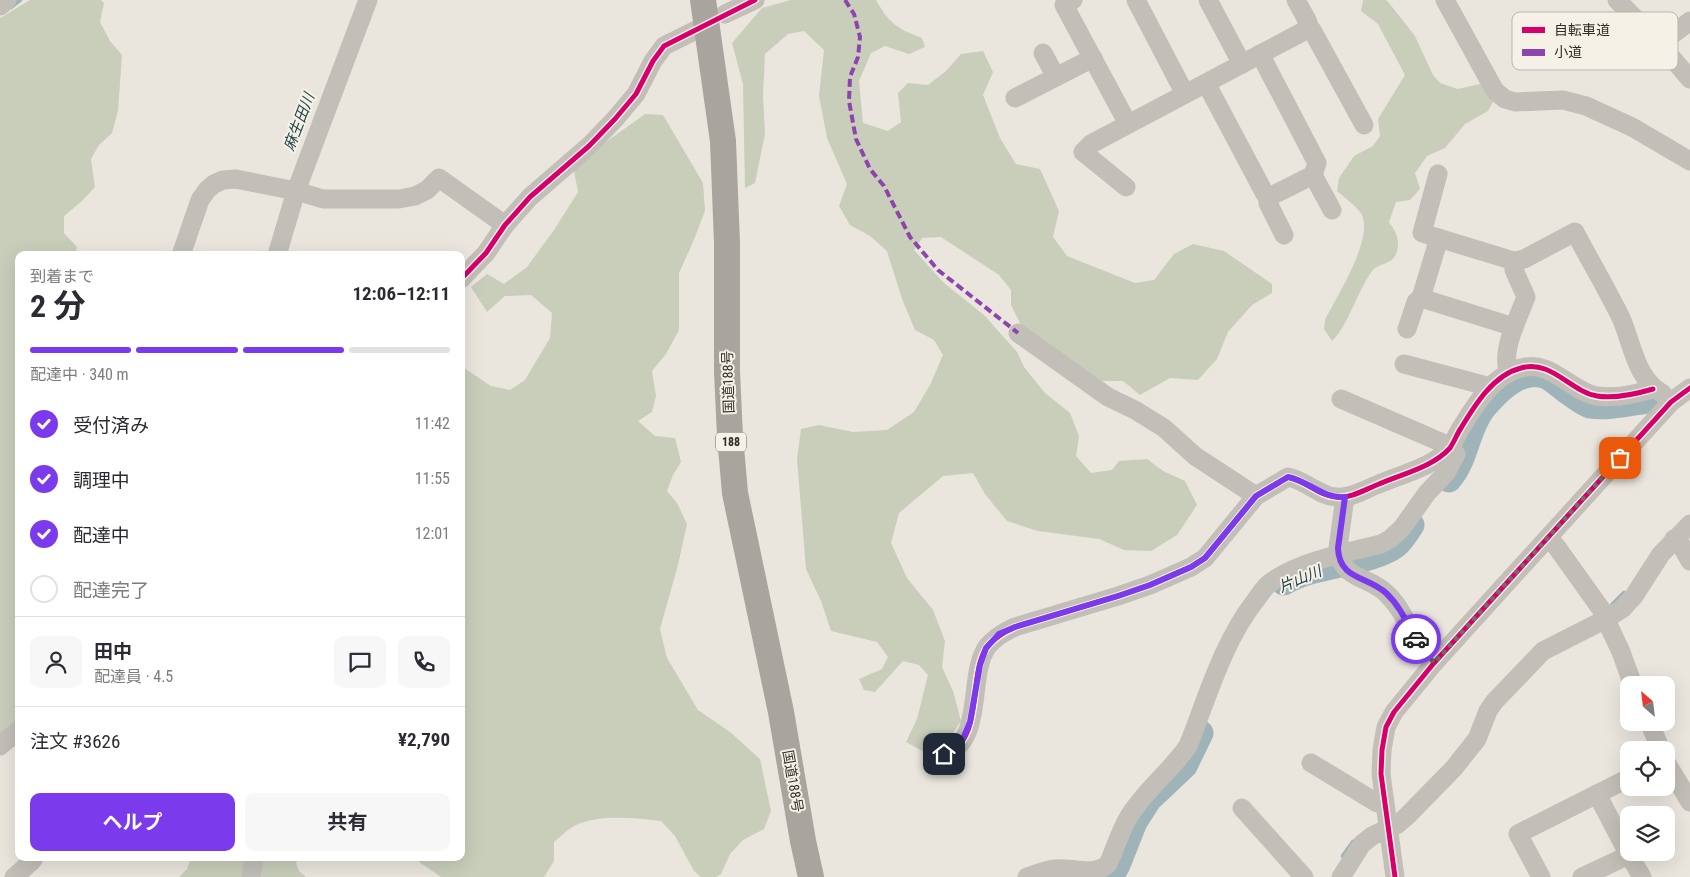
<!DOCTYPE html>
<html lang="ja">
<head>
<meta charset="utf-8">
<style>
	:root { --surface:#fff; --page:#f7f7f7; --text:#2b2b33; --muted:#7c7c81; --line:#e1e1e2; --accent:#7c3aed }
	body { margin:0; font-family:"Roboto Condensed","Noto Sans JP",sans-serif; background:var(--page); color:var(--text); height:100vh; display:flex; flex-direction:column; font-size:19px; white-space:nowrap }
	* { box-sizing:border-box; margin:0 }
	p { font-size:16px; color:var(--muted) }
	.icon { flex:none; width:28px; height:28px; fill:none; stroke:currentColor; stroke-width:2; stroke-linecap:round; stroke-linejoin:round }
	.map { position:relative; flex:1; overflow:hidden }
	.side { position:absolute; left:15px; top:251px; width:450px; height:610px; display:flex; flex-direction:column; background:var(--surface); border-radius:10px; box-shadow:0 5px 20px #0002 }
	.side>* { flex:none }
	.needle { width:32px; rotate:332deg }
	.fabs { position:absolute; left:1620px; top:676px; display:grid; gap:10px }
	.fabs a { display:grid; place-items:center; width:55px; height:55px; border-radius:10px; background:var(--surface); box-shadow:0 5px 20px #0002; font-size:25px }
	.pin { position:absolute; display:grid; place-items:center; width:42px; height:42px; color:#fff; margin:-21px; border-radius:10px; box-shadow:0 2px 8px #0006 }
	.courier { position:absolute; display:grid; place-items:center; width:50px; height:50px; margin:-25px; border:4px solid #7c3aed; border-radius:50%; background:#fff; color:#222; box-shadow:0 1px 6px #0007 }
	.head em { font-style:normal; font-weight:700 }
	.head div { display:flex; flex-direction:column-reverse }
	.head { display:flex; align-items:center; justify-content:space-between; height:85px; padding:0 15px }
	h1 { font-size:32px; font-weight:700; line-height:38px }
	.bar { display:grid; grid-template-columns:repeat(4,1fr); gap:8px 5px; align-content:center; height:60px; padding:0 15px }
	.bar i { height:6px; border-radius:4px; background:var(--line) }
	.bar .active { background:var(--accent) }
	.bar p { grid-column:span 4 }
	.line { display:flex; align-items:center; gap:12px; padding:0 15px; border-top:1px solid var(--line) }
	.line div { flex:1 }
	.round { display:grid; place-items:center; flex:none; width:52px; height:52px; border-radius:10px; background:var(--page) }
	ol { padding:0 15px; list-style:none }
	li { display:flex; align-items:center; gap:15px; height:55px }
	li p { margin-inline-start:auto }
	li .icon { padding:5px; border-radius:50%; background:var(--accent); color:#fff; stroke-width:4 }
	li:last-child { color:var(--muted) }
	li i { width:28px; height:28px; border:2px solid var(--line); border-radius:50% }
	.cta { display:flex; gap:10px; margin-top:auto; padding:10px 15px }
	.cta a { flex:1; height:58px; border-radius:10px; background:var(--accent); color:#fff; font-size:20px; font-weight:700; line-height:58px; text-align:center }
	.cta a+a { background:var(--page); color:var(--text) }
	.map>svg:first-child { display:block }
	.green { fill:#c8ceba }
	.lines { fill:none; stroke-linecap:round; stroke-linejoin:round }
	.stream { stroke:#9eb4b8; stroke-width:4.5 }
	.river { stroke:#9eb4b8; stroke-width:25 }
	.minor { stroke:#c2beb8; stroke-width:19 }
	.highway { stroke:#a8a59e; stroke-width:26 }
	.quiet { stroke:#8e44ad; stroke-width:4; stroke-dasharray:8 4; stroke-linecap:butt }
	.cycleway-casing { stroke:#f6f1e6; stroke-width:8 }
	.cycleway { stroke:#d6006c; stroke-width:5 }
	.done { stroke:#726d67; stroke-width:5; stroke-dasharray:0 9 }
	.route { stroke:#7c3aed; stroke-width:6 }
	.labels { text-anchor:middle; stroke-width:4; stroke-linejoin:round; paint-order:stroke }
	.shield { fill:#f6f1e6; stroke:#6d6760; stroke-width:1 }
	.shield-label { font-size:12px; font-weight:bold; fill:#322c27 }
	.street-label { font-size:14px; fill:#322c27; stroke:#f6f1e6 }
	.water-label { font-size:15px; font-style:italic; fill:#22444e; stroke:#f6f1e6 }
	.key { fill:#f6f1e6; stroke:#bbb6ad; stroke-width:1 }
	.key-label { font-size:14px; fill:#322c27 }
</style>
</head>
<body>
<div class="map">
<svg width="1690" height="877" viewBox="0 0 1690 877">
	<rect width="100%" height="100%" fill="#eae6de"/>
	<g class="green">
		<polygon points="30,0 101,0 104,3 100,22 110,41 122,55 118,111 112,133 99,145 91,159 95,187 82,201 64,216 64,233 77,247 75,255 19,255 19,723 0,734 0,18"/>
		<path d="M 791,0 L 876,0 C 889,23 897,29 922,38 L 925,47 L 909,54 L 885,46 L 871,53 L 859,81 L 863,123 L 888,131 L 901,122 L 898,93 L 908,83 L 928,85 L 946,71 L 961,54 L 983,51 L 993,72 L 983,95 L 1000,138 L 1016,164 L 1040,169 L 1059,211 L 1053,237 L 1067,256 L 1135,283 L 1154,280 L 1174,254 L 1193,244 L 1224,251 L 1272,284 L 1272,293 L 1252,305 L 1228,332 L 1217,359 L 1198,380 L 1170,378 L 1140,395 L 1123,381 L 1102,381 L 1022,327 L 1011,305 L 1011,290 L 999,275 L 941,237 L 922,238 L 914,250 L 943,282 L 985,316 L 1017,352 L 1024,367 L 1045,393 L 1070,413 L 1079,436 L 1076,456 L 1091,473 L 1112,470 L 1119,461 L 1147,459 L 1163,471 L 1185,481 L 1197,505 L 1177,535 L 1151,551 L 1124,550 L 1099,539 L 1038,531 L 1007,521 L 985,494 L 973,473 L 943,476 L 899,513 L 891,543 L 907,578 L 933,610 L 945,641 L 942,667 L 953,691 L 961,721 L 950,738 L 924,752 L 906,742 L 917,719 L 928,675 L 919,665 L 903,661 L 875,692 L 864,690 L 859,679 L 882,669 L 888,657 L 877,642 L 831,631 L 821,601 L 806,569 L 797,459 L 801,429 L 819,425 L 853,432 L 887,430 L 914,412 L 930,385 L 943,355 L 934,340 L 915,330 L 902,299 L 887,251 L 870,236 L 850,225 L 839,206 L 847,184 L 827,138 L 819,96 L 824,50 L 804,31 L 788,34 L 765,54 L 763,96 L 765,134 L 755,183 L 745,188 L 743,84 L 732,43 L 762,8 Z"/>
		<path d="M 1363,0 L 1386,0 L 1389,3 L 1415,36 L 1433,75 L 1440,83 L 1458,89 L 1480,84 L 1493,102 L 1488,111 L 1465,124 L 1445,148 L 1427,156 L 1415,173 L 1420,189 L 1410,200 L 1396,202 L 1389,222 C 1396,232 1401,241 1396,254 C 1392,265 1378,263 1372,271 C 1358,290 1347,328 1332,341 L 1324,329 L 1325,320 C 1337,296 1373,240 1362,215 C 1359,208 1344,197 1337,191 L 1339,178 L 1354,156 L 1373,146 L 1380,136 L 1378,119 L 1405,75 L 1378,24 L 1361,11 Z"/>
		<path d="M 645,114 L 663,115 L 703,183 L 705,211 L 693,242 L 679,273 L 679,330 L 666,354 L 652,371 L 656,396 L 652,412 L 638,421 L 655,436 L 675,438 L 681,462 L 673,475 L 667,491 L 677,503 L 687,524 L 678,565 L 660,629 L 667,658 L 698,710 L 730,732 L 760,759 L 771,811 L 764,829 L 743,840 L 730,854 L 721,874 L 716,877 L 701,877 L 694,871 L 675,836 L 661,821 C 633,818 602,814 576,825 C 568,829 560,837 554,842 L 554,861 L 544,877 L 441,877 L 419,862 L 419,858 L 461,858 L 461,367 L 467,370 L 491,386 L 510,390 L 525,380 L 550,338 L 552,313 L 531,295 L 505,296 L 487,312 L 471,287 L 487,274 L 504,284 L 527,267 L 554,230 L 578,192 L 574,171 L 599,147 Z"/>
		<polygon points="191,858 299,858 296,863 299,871 306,877 179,877 187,869"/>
	</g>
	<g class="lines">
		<g class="stream">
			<polyline points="11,7 20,0"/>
			<polyline points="1612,605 1624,593"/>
			<polyline points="1343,856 1353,842"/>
		</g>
		<g class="river">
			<path d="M 1449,480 C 1467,460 1467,429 1484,408 C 1499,390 1524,365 1549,378 C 1555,382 1561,387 1567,392 C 1574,396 1582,404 1590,406 C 1606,409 1632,403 1648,401"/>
			<path d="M 1284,583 C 1314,565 1359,566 1389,550 C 1400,545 1406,534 1412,525"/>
			<polyline points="1111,877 1118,865 1135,822 1149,800 1185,766 1201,733"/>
		</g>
		<g class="minor">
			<polyline points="1073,0 1064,5 1128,124"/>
			<polyline points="1136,0 1185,94"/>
			<polyline points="1208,0 1242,64"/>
			<polyline points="1445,0 1495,91 1505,99 1515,102 1563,100 1586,106 1632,127 1690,161"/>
			<polyline points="1617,0 1660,44 1690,79"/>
			<polyline points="0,6 7,0"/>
			<polyline points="725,14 755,0"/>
			<polyline points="1306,28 1312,30 1364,125"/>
			<polyline points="1660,44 1690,21"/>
			<polyline points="1043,53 1056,77"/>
			<polyline points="1260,54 1317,163 1313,175 1332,210"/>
			<polyline points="1206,83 1265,194 1271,196 1313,175"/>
			<polyline points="1015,98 1093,58"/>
			<polyline points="1438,174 1422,233 1514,261 1514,270 1526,297 1514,327"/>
			<polyline points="1126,187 1083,152 1091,144 1306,30 1308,22 1296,0"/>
			<polyline points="1268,195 1268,203 1284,235"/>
			<polyline points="181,255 200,200 207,190 214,184 223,180 236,179 296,191 323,199 399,199 415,196 427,190 439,178 505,225"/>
			<polyline points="277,255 296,191 368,0"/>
			<path d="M 1514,261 L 1524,259 L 1575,232 C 1590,261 1607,289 1621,318 C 1633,345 1635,378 1663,394"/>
			<polyline points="461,279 486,253 505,225 530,197 589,146 615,119 636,94 653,61 664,46 696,30"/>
			<path d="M 1421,298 L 1514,327 C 1509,340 1503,359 1509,373"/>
			<polyline points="1407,329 1416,302 1421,298 1439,238"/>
			<polyline points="1018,333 1108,397 1135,410 1164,428 1195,456 1256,496"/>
			<polyline points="1404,364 1483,385 1488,389"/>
			<path d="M 1345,497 L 1338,548 C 1340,579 1368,576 1386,593 C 1407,612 1413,644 1434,663"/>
			<polyline points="1548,539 1556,546 1601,609 1621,652 1633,685"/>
			<polyline points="1674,539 1681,545 1690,561"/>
			<polyline points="1649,722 1661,750"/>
			<polyline points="0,746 19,730"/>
			<path d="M 944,754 C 985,742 967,676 987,647 C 995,637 1004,632 1015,627 L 1118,596 L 1150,585 L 1191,567 L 1205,558 L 1256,496 L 1288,477 C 1305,480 1319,496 1336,497 C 1350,499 1366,489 1379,484 C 1402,474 1433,467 1450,448 C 1454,442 1457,434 1461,428 C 1475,405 1493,375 1521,368 C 1551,359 1571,392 1597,396 C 1615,399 1636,394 1653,389"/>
			<polyline points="1666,762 1690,802"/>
			<polyline points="1311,763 1377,803 1385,803"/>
			<polyline points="1242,808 1304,877"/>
			<polyline points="1629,855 1642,877"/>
			<polyline points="14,877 31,862 34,858"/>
			<polyline points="251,877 254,858"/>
			<path d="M 1027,877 C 1036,874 1045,870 1055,869 C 1073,867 1094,877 1108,864 C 1115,849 1120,832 1128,818 C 1144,791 1170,772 1188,746 C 1207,698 1223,642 1255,601 C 1260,595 1264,587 1270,583 C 1297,562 1348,552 1381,544 L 1390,539 L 1402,528 L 1427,493 L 1446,473 L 1456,454 L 1445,444 L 1341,399"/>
			<polyline points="1341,877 1362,844 1372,836 1398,824 1407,816 1454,768 1477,739 1488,711 1494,702 1543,651 1606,619 1622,609 1634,596 1661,554 1690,524"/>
			<polyline points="1395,877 1381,774 1382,750 1386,727 1394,712 1434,663 1671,402 1690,388"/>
			<polyline points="1541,877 1518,834 1629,778"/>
			<polyline points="1582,877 1629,855 1597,794"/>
		</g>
		<polyline class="highway" points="703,0 723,141 727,243 727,372 730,436 735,493 781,712 803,841 811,877"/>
		<polyline class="quiet" points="845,0 854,14 860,37 858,57 850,77 849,101 856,139 870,169 884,186 910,237 938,270 1018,333"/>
		<g class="cycleway-casing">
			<g id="cycleway">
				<polyline points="461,279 486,253 505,225 530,197 589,146 615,119 636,94 653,61 664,46 755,0"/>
				<path d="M 944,754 C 985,742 967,676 987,647 C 995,637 1004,632 1015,627 L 1118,596 L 1150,585 L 1191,567 L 1205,558 L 1256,496 L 1288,477 C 1305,480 1319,496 1336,497 C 1350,499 1366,489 1379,484 C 1402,474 1433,467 1450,448 C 1454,442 1457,434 1461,428 C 1475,405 1493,375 1521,368 C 1551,359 1571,392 1597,396 C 1615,399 1636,394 1653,389"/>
				<polyline points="1395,877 1381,774 1382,750 1386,727 1394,712 1434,663 1671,402 1690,388"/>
			</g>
		</g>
		<use href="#cycleway" class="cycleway"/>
	</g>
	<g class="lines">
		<polyline class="done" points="1416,639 1434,663 1620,458"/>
		<path class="route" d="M 944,754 L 953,752 L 963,739 L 970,722 L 980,665 L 986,648 L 999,634 L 1015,627 L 1118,596 L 1150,585 L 1191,567 L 1205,558 L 1256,496 L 1288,477 C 1309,481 1323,499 1345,497 L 1338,548 C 1339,580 1368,576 1386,593 C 1400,606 1407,623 1416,639"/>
	</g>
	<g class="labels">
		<rect class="shield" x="716" y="432.5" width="30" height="19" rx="4"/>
		<g class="shield-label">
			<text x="731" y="446">188</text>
		</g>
		<g class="street-label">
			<text transform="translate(728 382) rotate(-92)" y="5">国道188号</text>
			<text transform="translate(793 781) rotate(80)" y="5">国道188号</text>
		</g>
		<g class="water-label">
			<text transform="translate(299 122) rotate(-69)" y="5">麻生田川</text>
			<text transform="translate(1300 579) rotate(-23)" y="5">片山川</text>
		</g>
	</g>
	<rect x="1512" y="12" width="166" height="58" rx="8" class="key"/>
	<rect x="1522" y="27" width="23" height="6" fill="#d6006c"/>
	<rect x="1522" y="49" width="23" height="7" fill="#8e44ad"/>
	<g class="key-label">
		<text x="1554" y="35">自転車道</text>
		<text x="1554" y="57">小道</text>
	</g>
</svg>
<div class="fabs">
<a><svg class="needle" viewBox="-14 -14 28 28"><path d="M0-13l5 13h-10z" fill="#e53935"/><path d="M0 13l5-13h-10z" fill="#7c7c81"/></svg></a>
<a><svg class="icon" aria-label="locate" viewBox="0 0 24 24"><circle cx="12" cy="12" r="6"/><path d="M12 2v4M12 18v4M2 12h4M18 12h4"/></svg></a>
<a><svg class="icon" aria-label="layers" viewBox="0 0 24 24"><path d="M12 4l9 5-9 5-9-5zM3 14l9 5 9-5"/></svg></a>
</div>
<div class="pin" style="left:1620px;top:458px;background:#ea580c"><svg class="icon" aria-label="bag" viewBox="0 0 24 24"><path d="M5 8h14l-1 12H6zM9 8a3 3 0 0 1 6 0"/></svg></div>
<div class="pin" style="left:944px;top:754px;background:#1f2937"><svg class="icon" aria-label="home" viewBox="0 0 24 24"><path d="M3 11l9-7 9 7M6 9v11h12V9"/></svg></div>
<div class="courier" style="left:1416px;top:639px"><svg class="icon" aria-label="car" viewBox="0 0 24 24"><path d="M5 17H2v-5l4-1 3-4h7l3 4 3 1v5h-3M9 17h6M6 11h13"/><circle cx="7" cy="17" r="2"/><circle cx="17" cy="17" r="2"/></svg></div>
<section class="side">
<div class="head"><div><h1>2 分</h1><p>到着まで</p></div><em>12:06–12:11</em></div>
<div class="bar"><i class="active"></i><i class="active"></i><i class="active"></i><i></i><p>配達中 · 340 m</p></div>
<ol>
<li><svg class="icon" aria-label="check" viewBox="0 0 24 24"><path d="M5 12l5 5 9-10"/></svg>受付済み<p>11:42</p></li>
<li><svg class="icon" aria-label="check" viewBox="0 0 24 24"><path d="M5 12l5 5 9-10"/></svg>調理中<p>11:55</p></li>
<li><svg class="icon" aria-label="check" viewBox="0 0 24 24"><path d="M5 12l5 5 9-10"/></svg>配達中<p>12:01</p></li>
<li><i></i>配達完了</li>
</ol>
<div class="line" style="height:90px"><a class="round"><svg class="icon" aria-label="person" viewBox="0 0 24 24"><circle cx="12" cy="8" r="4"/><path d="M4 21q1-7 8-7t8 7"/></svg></a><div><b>田中</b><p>配達員 · 4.5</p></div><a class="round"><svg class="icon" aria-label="chat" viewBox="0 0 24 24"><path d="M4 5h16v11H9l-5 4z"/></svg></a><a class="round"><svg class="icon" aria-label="phone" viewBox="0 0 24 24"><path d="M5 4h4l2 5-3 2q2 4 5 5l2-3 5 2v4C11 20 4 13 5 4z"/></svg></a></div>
<div class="line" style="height:65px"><div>注文 #3626</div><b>¥2,790</b></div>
<div class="cta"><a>ヘルプ</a><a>共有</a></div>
</section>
</div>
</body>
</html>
